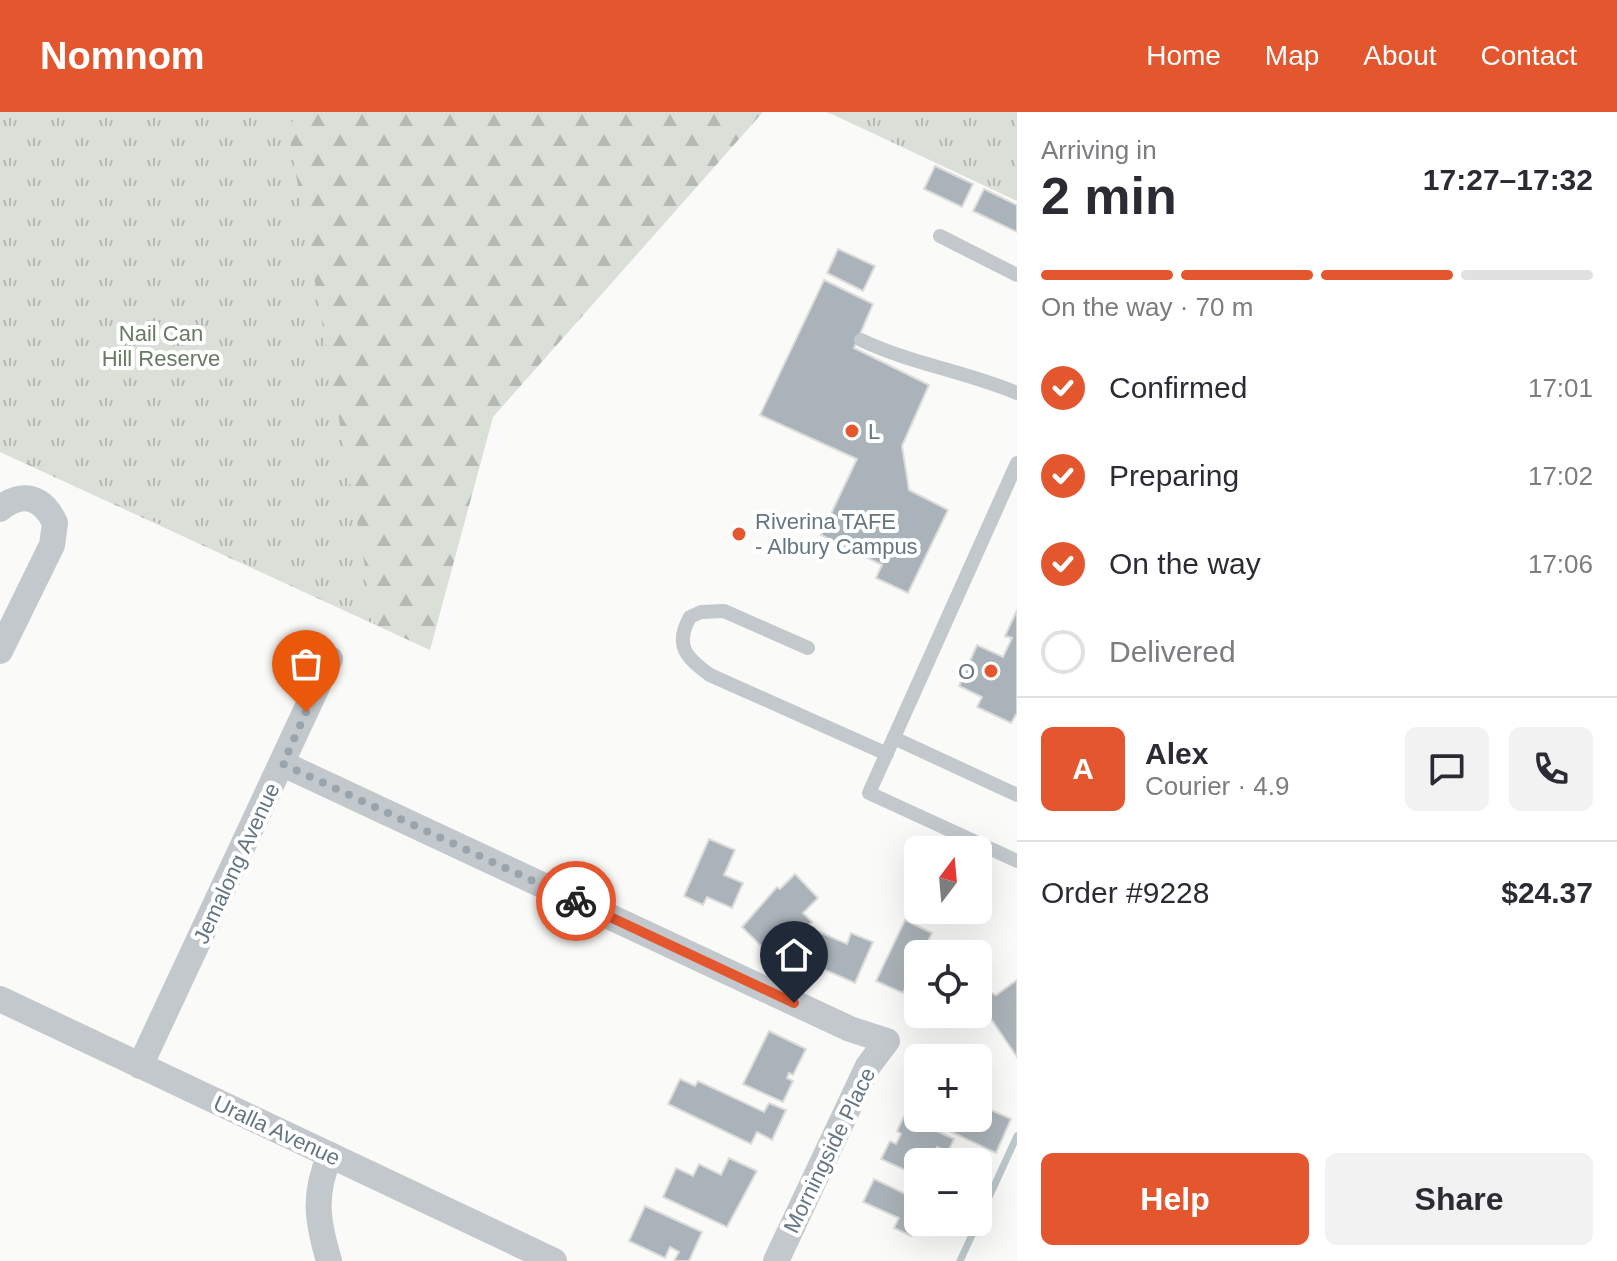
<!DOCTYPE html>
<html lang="en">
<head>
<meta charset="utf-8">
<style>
	:root { --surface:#fff; --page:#f2f2f3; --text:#2b2b33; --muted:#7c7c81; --line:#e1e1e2; --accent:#e4572e }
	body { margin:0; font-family:Arial,sans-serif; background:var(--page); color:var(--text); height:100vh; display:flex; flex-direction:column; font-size:30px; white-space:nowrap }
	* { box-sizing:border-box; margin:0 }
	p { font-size:26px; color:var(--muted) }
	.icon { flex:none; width:44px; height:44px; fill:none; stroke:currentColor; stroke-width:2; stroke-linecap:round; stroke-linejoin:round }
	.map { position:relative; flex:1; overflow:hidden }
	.drawer { display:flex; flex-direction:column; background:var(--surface); width:600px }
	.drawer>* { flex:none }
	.needle { width:52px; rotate:16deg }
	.buttons { position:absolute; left:904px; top:724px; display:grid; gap:16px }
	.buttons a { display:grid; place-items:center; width:88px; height:88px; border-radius:12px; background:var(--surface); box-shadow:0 8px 32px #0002; font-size:40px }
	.pin { position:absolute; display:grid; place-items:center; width:68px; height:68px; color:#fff; margin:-82px -34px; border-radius:50% 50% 50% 0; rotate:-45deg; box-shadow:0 0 8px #0007 }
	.pin .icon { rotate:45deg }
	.courier { position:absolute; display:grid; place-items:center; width:80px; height:80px; margin:-40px; border:6px solid #e4572e; border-radius:50%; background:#fff; color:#222; box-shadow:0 2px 10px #0007 }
	.overview em { font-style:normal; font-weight:700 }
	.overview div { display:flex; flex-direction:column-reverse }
	.overview { display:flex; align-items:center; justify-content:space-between; height:136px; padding:0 24px }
	h1 { font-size:52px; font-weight:700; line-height:60px }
	.bar { display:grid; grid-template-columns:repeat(4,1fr); gap:12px 8px; align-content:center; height:96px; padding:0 24px }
	.bar i { height:10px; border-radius:6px; background:var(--line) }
	.bar .current { background:var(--accent) }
	.bar p { grid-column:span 4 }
	.line { display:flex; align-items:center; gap:20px; padding:0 24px; border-top:2px solid var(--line) }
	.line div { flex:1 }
	.round { display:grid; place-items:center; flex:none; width:84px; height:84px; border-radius:12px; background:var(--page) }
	ol { padding:0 24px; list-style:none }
	li { display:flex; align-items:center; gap:24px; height:88px }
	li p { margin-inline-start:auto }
	li .icon { padding:8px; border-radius:50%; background:var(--accent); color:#fff; stroke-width:4 }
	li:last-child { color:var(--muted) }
	li i { width:44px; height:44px; border:4px solid var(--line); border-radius:50% }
	.action { display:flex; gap:16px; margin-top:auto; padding:16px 24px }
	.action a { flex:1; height:92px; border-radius:12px; background:var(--accent); color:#fff; font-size:32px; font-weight:700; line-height:92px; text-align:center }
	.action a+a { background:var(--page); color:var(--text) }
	header { display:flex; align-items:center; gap:48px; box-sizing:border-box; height:112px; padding:0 40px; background:var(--accent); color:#fff }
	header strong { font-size:38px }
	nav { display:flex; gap:44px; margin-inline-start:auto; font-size:28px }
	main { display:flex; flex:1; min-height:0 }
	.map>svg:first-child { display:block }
	.forest { fill:url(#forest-firs) }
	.park { fill:url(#park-tufts) }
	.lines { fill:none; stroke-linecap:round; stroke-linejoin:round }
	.stream { stroke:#bbc7cb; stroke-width:7 }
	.building { fill:#aab3b9; stroke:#dcdcda; stroke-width:2 }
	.service { stroke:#c3c8cc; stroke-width:14 }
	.minor { stroke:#c3c8cc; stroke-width:26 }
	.done { stroke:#99a4ac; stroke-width:8; stroke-dasharray:0 14.4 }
	.route { stroke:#e4572e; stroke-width:10 }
	.poi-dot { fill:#e4572e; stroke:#fff; stroke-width:3 }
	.labels { text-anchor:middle; stroke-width:8; stroke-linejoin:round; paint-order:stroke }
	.park-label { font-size:22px; fill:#687a64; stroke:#fff }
	.poi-label { font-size:22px; fill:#657683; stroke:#fff; text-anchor:start }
	.street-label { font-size:22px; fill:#657683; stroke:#fff }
</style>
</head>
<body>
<header>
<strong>Nomnom</strong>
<nav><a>Home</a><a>Map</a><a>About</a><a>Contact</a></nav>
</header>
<main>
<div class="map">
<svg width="1017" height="1149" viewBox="0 0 1017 1149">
	<defs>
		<pattern id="forest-firs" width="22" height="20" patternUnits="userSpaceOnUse" patternTransform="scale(2)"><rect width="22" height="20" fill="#dadfd7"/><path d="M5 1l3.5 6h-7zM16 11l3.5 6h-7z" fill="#b4b9b4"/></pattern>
		<pattern id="park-tufts" width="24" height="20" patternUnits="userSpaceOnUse" patternTransform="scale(2)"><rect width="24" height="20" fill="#dadfd7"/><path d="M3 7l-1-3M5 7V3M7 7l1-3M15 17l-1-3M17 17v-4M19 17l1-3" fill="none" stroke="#b4b9b4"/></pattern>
	</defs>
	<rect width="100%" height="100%" fill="#fafaf8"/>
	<polygon class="forest" points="0,0 763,0 493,305 430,538 0,340"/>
	<g class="park">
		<polygon points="0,0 298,0 288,17 375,512 0,338"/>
		<polygon points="826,0 1017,0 1017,89 836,4"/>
	</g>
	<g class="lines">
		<g class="stream">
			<polyline points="978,1109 1017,1024"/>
			<polyline points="960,1149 978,1110"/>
		</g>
	</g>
	<g class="building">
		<polygon points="935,54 973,72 962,95 924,77"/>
		<polygon points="984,77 1017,93 1017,120 973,99"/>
		<polygon points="838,137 875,154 863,179 827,161"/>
		<polygon points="824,168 873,192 854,236 929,273 902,334 909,378 948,398 908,481 876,466 882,453 821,423 857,347 760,303"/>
		<polygon points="1017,498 1017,601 1011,611 977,595 982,585 959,574 977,533 1003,545 1012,526 1005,524"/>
		<polygon points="709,727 735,738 724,763 743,771 732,796 707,785 703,793 684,784"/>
		<polygon points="795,762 818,786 803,801 812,810 796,825 785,814 763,836 742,815 777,775 780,777"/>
		<polygon points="905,808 932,821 922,842 918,842 918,850 903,881 876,869"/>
		<polygon points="819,820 847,832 851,821 873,830 855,871 807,850"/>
		<polygon points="1017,868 1017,945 989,904 978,899 978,874 996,883"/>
		<polygon points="769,919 806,937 793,963 789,961 787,966 793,969 783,990 743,972"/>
		<polygon points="680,967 695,974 698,969 764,1000 769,991 786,998 772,1028 757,1020 751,1032 668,992"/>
		<polygon points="978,992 1011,1007 996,1041 924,1007 978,1006"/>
		<polygon points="904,1004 954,1027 948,1040 937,1035 930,1050 918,1050 918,1064 881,1047 890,1029 896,1032 901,1022 897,1019"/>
		<polygon points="729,1046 757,1059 727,1115 663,1085 676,1056 693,1064 699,1052 721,1063"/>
		<polygon points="874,1067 918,1088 918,1109 911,1124 894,1116 899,1106 863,1090"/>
		<polygon points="645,1094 702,1120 689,1149 674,1149 679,1140 670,1135 665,1146 629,1129"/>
	</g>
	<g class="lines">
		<g class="service">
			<polyline points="940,124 1017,163"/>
			<path d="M 861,228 C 912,252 964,259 1017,281"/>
			<polyline points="1017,351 869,681 1017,749"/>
			<path d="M 808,536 L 724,499 L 701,500 L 690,505 C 674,533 686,546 710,563 L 887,642"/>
			<polyline points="894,626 1017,683"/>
		</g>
		<g class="minor">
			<path d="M 0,397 C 22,378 43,385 55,411 L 52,433 L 0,539"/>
			<polyline points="283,652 850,917 887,929 868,954 776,1149"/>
			<polyline points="0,887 554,1149"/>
			<polyline points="140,954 330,547"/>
			<path d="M 329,1149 C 317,1108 313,1083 330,1043"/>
		</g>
	</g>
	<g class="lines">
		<polyline class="done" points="306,600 283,652 576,789"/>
		<polyline class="route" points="576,789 794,891"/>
	</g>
	<g class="poi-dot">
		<circle cx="852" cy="319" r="8"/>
		<circle cx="739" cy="422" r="8"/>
		<circle cx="991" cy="559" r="8"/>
	</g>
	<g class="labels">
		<g class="park-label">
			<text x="161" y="229">Nail Can<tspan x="161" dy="25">Hill Reserve</tspan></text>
		</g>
		<g class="poi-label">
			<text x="868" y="327">L</text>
			<text x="755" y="417">Riverina TAFE<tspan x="755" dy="25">- Albury Campus</tspan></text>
			<text x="975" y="567" text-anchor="end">O</text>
		</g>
		<g class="street-label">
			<text transform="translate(236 751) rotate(-65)" y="8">Jemalong Avenue</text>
			<text transform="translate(277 1018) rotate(25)" y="8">Uralla Avenue</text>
			<text transform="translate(829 1038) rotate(-64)" y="8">Morningside Place</text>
		</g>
	</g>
</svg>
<div class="buttons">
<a><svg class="needle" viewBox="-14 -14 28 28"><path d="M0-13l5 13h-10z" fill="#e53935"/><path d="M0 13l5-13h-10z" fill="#7c7c81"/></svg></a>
<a><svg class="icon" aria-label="locate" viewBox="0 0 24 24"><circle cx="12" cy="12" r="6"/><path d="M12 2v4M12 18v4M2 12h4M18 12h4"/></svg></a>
<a>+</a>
<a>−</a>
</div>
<div class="pin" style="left:306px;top:600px;background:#ea580c"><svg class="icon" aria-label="bag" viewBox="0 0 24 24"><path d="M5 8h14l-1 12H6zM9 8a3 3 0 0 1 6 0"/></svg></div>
<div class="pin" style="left:794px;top:891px;background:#1f2937"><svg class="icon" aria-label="home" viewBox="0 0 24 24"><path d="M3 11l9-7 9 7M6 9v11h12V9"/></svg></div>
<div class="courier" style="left:576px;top:789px"><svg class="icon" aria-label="bike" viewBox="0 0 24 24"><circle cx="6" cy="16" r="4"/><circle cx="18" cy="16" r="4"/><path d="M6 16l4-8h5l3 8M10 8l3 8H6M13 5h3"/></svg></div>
</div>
<section class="drawer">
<div class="overview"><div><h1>2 min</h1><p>Arriving in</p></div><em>17:27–17:32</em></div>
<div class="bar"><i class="current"></i><i class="current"></i><i class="current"></i><i></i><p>On the way · 70 m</p></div>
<ol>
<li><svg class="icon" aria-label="check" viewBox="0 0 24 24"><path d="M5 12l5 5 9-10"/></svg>Confirmed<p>17:01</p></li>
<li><svg class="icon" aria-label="check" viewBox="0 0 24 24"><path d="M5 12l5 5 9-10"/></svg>Preparing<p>17:02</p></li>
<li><svg class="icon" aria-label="check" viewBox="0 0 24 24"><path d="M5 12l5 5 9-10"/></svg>On the way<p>17:06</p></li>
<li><i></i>Delivered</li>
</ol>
<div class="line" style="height:144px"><b class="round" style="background:var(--accent);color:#fff">A</b><div><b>Alex</b><p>Courier · 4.9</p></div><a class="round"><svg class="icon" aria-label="chat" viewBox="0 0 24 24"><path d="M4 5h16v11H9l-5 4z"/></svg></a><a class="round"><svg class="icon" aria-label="phone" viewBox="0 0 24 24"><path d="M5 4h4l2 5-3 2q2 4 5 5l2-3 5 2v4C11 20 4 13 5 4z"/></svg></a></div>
<div class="line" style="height:104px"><div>Order #9228</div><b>$24.37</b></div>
<div class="action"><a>Help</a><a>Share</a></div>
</section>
</main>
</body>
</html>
